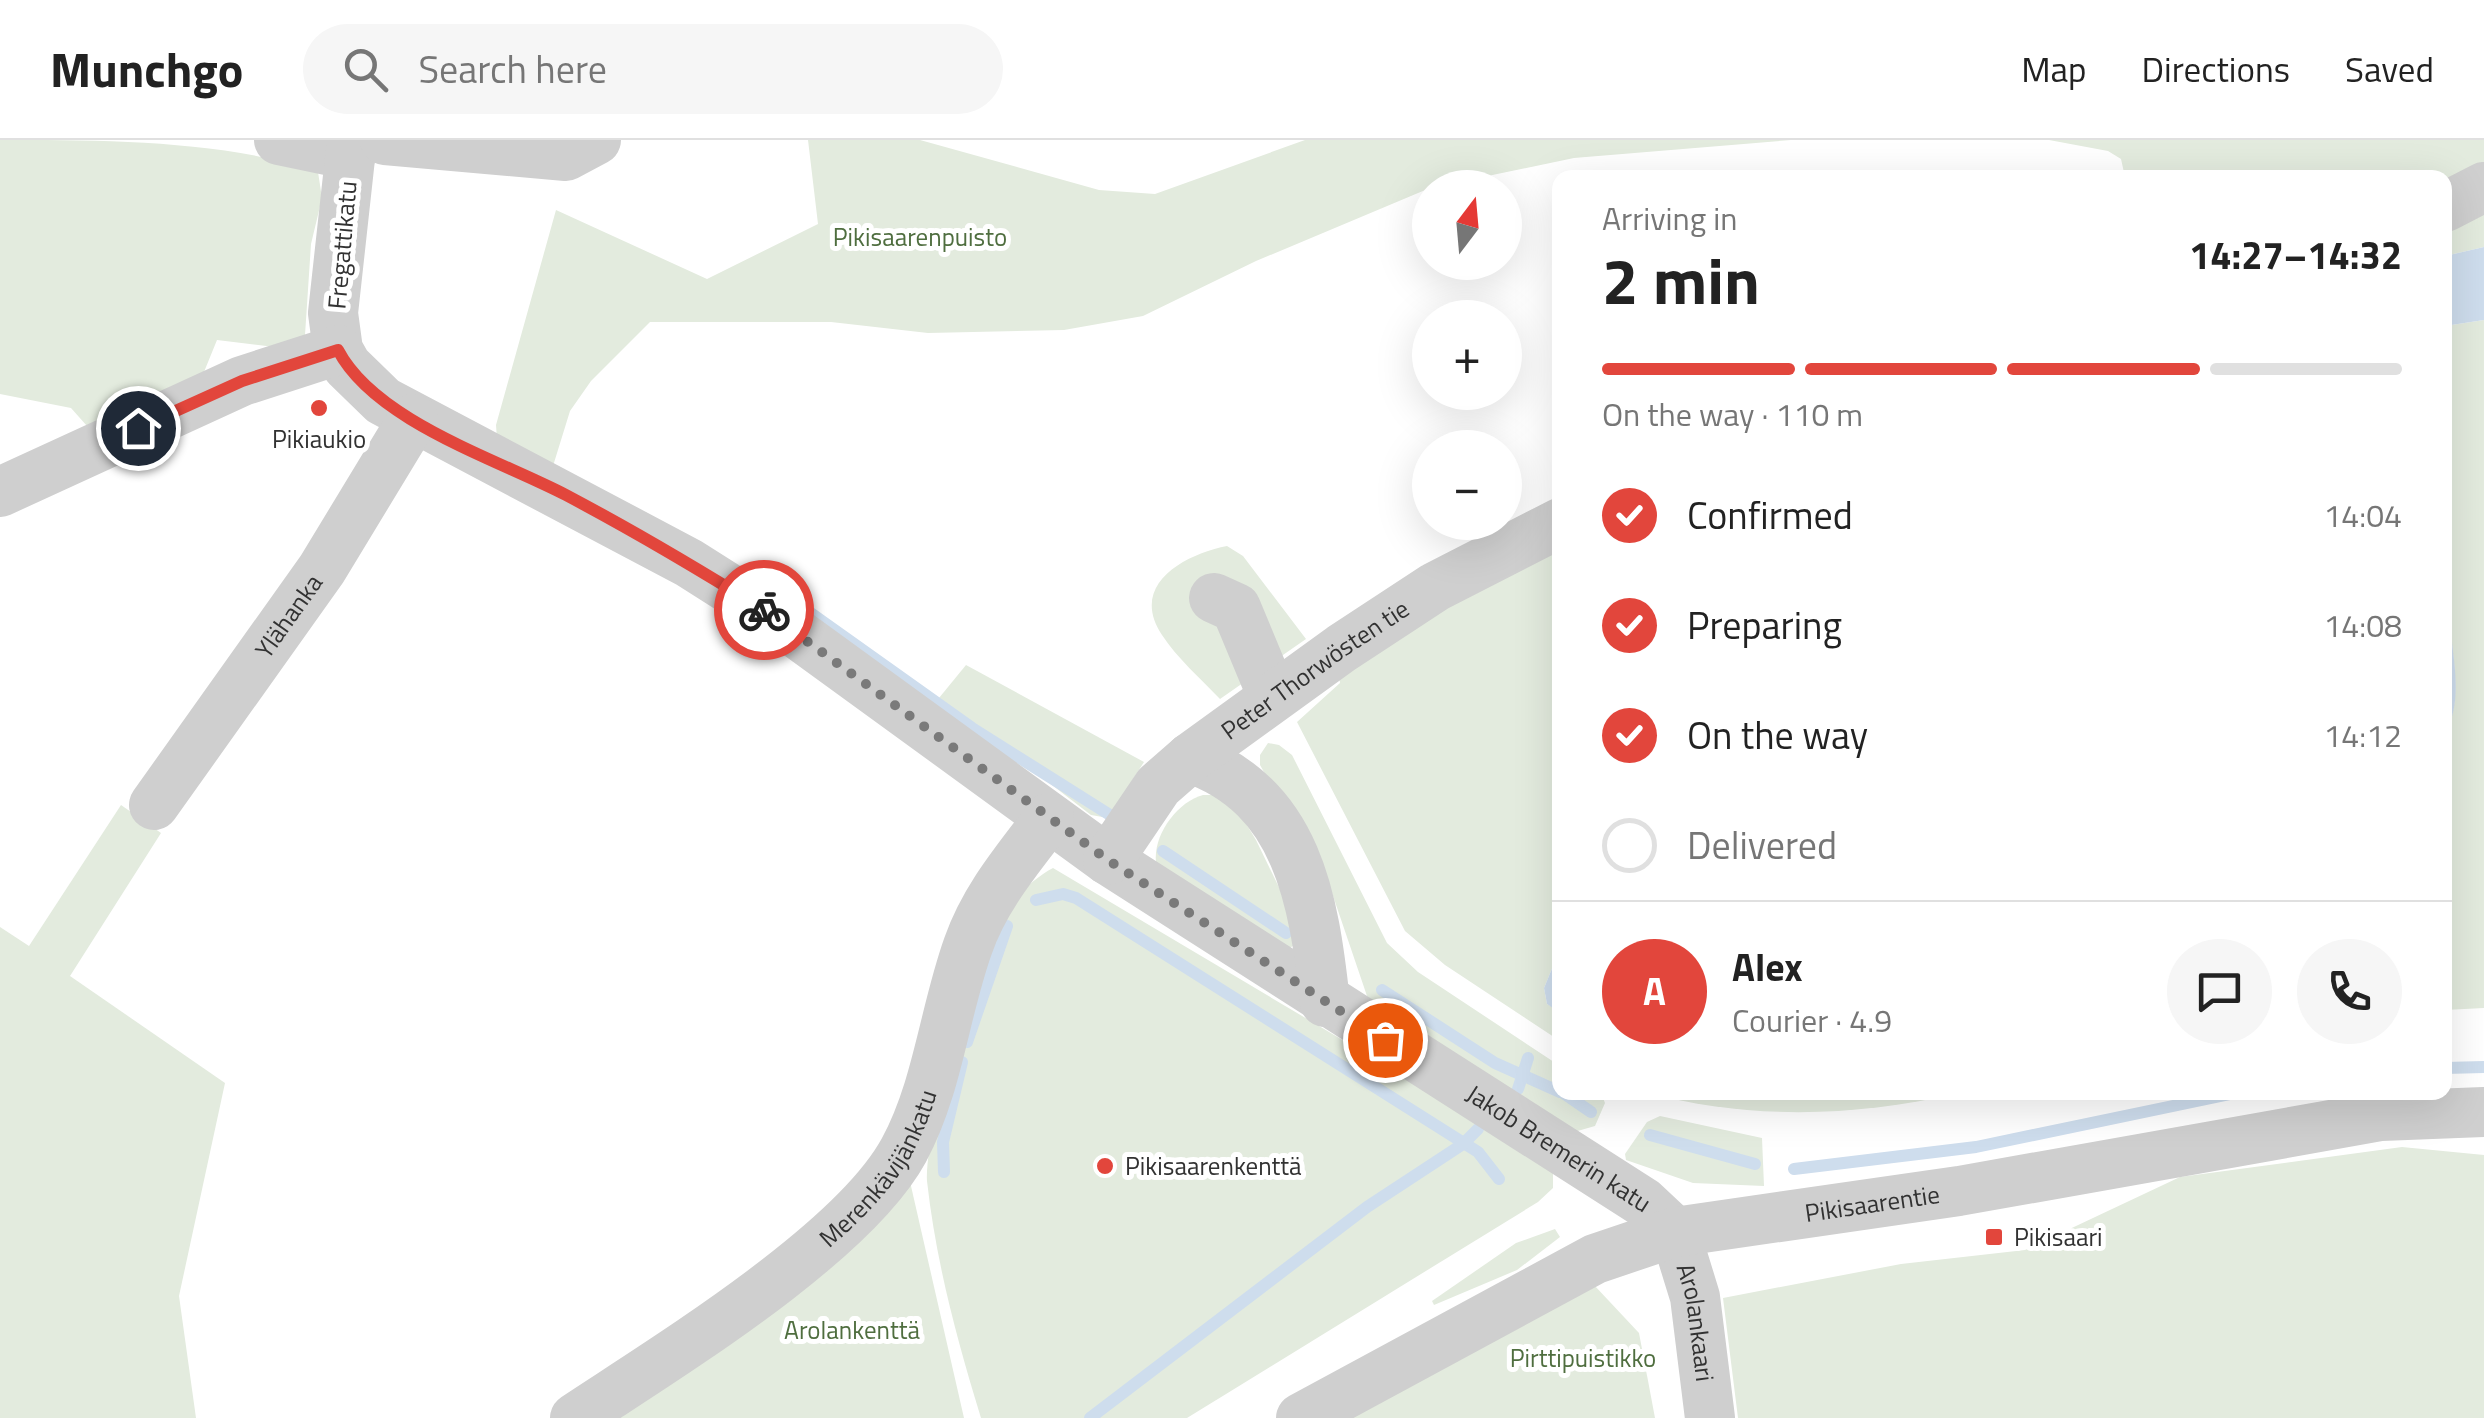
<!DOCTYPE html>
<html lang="en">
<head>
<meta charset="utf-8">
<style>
	:root { --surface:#fff; --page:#f6f6f6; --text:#222; --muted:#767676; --line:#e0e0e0; --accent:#e2463c }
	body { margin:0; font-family:"Titillium Web",sans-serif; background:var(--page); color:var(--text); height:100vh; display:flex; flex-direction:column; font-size:38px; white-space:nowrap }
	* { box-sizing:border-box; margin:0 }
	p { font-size:32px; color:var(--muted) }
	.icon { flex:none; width:55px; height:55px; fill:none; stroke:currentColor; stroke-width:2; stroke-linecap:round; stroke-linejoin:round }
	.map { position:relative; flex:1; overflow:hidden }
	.side { position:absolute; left:1552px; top:30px; width:900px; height:930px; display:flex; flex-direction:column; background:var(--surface); border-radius:20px; box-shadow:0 10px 40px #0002 }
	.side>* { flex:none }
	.needle { width:65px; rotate:16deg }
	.fabs { position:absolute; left:1412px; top:30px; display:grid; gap:20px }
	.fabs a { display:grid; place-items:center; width:110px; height:110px; border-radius:50%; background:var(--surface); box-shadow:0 10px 40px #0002; font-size:50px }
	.pin { position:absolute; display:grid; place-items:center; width:85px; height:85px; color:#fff; margin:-42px; border:5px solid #fff; border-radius:50%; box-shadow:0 2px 10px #0007 }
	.courier { position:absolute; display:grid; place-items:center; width:100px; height:100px; margin:-50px; border:8px solid #e2463c; border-radius:50%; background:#fff; color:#222; box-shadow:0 2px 12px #0007 }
	.summary em { font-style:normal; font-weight:700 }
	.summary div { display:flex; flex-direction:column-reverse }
	.summary { display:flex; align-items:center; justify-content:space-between; height:170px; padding:0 50px }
	h1 { font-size:65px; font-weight:700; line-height:75px }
	.bar { display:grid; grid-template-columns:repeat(4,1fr); gap:15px 10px; align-content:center; height:120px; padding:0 50px }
	.bar i { height:12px; border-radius:8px; background:var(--line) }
	.bar .on { background:var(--accent) }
	.bar p { grid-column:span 4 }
	.line { display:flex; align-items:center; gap:25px; padding:0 50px; border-top:2px solid var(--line) }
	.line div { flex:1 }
	.round { display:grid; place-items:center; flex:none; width:105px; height:105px; border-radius:52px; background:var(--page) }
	ol { padding:0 50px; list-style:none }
	li { display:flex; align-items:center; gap:30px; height:110px }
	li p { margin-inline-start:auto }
	li .icon { padding:10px; border-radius:50%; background:var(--accent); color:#fff; stroke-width:4 }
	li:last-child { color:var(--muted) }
	li i { width:55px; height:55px; border:5px solid var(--line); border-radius:50% }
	header { display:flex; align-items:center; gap:60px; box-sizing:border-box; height:140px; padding:0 50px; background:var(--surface); border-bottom:2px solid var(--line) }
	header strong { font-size:48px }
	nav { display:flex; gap:55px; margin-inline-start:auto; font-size:35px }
	.search { width:700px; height:90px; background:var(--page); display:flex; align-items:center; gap:25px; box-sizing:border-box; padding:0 35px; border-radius:55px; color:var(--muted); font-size:38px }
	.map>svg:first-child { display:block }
	.green { fill:#e3ebde }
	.water { fill:#cedded }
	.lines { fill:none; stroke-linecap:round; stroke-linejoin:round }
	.stream { stroke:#cedded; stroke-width:12 }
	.minor { stroke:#cfcfcf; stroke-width:50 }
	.done { stroke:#7a7a7a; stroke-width:10; stroke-dasharray:0 18 }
	.route { stroke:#e2463c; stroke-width:12 }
	.poi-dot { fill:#e2463c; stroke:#fff; stroke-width:4 }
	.labels { text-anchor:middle; stroke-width:10; stroke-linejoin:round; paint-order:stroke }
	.park-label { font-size:25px; fill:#4f6e3f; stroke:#fff }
	.street-label { font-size:25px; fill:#323232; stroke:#fff }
	.poi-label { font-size:25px; fill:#323232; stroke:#fff; text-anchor:start }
</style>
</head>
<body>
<header>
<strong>Munchgo</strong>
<div class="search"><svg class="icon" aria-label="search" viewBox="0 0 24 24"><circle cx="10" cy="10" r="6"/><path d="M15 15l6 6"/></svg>Search here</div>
<nav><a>Map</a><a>Directions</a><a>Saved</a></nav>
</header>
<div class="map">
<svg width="2484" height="1278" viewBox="0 0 2484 1278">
	<rect width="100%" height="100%" fill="#fff"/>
	<g class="green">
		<path d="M 0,0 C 103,0 224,0 318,32 L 322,58 L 311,104 L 305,195 L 283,208 L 217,200 L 195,254 L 95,295 L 71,268 L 0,254 Z"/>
		<polygon points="808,0 920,0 1099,50 1155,54 1305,0 1791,0 1574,18 1430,48 1256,121 1143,176 1064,190 928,193 831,182 650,182 591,241 570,271 553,326 497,299 496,285 556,70 707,139 818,84"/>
		<polygon points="2049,0 2484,0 2484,107 2445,116 2445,38 2125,37 2121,19 2108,11"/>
		<path d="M 2484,180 L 2484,868 L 2445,870 L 2445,593 C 2465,556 2450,510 2449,470 C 2447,425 2449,381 2452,337 L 2445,334 L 2445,186 Z"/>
		<polygon points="1560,397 1560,809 1544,848 1547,864 1560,871 1560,901 1445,825 1405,791 1297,582 1340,543 1337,522"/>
		<path d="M 1227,406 L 1243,416 L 1306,499 L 1220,559 C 1201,539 1177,518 1162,495 C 1128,444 1186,414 1227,406 Z"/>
		<polygon points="966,525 1144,622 1108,678 1091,675 939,558"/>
		<polygon points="1268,603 1279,605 1292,615 1387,803 1418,832 1560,926 1560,952 1601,953 1605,963 1595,986 1574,992 1380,873 1367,856 1331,750 1260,625 1260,615"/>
		<path d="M 1203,655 L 1216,655 L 1234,664 L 1256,700 L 1289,768 L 1293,806 L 1287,809 L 1156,722 C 1153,695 1177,662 1203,655 Z"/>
		<polygon points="121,665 161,693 70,836 225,943 179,1156 196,1278 0,1278 0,787 29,806"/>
		<path d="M 1053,728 L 1553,1025 L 1553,1048 L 1538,1062 L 1187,1278 L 981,1278 C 957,1200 936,1122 927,1041 C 924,1006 963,834 981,805 C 999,776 1023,744 1053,728 Z"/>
		<path d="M 1648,953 L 1959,953 C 1855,977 1751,980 1648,953 Z"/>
		<polygon points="1660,976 1762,998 1764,1046 1693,1043 1626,1020 1625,1014 1647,982"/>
		<polygon points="2402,1007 2484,1015 2484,1278 1738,1278 1723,1158 1901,1124 2025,1110 2180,1037"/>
		<polygon points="903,1011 964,1278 575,1278"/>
		<polygon points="1555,1089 1560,1097 1517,1130 1434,1165 1432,1161 1516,1103"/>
		<polygon points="1594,1145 1639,1193 1655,1278 1343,1278"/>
	</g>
	<g class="water">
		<polygon points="2484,107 2484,180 2445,186 2445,116"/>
		<path d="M 2445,334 L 2452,336 C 2449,381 2447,425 2449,470 C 2450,509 2466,557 2445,593 Z"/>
		<polygon points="1560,809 1560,871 1559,872 1547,864 1544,848"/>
	</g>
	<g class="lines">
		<g class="stream">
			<polyline points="809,472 972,588 1110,675"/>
			<polyline points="1163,711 1286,793"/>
			<polyline points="1036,760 1063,754 1076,758 1478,1012 1499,1039"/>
			<polyline points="1382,850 1495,923 1560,952"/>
			<polyline points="967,902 1007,786"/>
			<polyline points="2445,928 2484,927"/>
			<polyline points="1518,949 1528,918"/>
			<polyline points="1562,952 1591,972"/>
			<polyline points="1650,995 1755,1024"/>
			<polyline points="1794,1029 1976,1007 2240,952"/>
			<polyline points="944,1032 943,1002 962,922"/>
			<polyline points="1090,1278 1367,1067 1463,1004 1478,989"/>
		</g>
		<g class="minor">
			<polyline points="279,0 351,15"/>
			<path id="s1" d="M 352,0 L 333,173 L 338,210 L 347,226 L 383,261 L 689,423 L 774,477 L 1108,720 L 1643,1062 L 1675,1092 L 1695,1157 L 1710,1278"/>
			<polyline points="385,0 566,16 596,0"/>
			<polyline points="2445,67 2484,47"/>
			<polyline points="0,352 242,241 338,210"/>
			<polyline points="1214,458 1236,468 1273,557"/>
			<path d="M 1190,618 C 1298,655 1314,761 1325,862"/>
			<path id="s2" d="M 154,665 L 322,429 L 413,279"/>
			<path id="s3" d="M 1108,720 L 1158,646 L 1190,618 L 1342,508 L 1435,447 L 1560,383"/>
			<path id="s4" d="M 575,1278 C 667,1217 853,1104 904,1010 C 938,947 944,873 968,806 C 985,757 1018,719 1049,678"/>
			<path id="s5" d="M 1301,1278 L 1595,1119 L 1675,1092 L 1959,1051 L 2381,976 L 2484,972"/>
		</g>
	</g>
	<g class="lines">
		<polyline class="done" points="764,470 1108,720 1385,900"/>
		<path class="route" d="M 138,288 L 242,241 L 338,210 C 375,281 497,319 566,355 C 634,391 700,430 764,470"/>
	</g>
	<g class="poi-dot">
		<circle cx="319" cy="268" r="10"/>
		<circle cx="1105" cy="1026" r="10"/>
		<rect x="1984" y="1087" width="20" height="20" rx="5"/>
	</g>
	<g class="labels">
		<g class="park-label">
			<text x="920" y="106">Pikisaarenpuisto</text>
			<text x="852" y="1199">Arolankenttä</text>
			<text x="1583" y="1227">Pirttipuistikko</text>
		</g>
		<g class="street-label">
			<text transform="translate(342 105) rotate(-85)" y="9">Fregattikatu</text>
			<text dy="9" stroke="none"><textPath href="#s2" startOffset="232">Ylähanka</textPath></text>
			<text dy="9" stroke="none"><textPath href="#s3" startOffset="285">Peter Thorwösten tie</textPath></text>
			<text dy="9" stroke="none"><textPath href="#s1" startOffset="1675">Jakob Bremerin katu</textPath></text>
			<text dy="9" stroke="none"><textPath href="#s4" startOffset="398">Merenkävijänkatu</textPath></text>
			<text dy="9" stroke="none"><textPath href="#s5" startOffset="618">Pikisaarentie</textPath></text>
			<text dy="9" stroke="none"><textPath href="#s1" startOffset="1912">Arolankaari</textPath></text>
		</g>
		<g class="poi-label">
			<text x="319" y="308" text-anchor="middle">Pikiaukio</text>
			<text x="1125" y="1035">Pikisaarenkenttä</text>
			<text x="2014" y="1106">Pikisaari</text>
		</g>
	</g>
</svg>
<div class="fabs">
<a><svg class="needle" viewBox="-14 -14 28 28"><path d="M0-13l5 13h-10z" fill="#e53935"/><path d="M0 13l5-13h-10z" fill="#767676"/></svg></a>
<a>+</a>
<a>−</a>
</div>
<div class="pin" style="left:1385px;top:900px;background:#ea580c"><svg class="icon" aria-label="bag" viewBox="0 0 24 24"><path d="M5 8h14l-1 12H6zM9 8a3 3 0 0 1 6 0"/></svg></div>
<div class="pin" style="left:138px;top:288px;background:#1f2937"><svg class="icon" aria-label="home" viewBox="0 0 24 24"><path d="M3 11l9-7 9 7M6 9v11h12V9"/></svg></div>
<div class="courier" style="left:764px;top:470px"><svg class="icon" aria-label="bike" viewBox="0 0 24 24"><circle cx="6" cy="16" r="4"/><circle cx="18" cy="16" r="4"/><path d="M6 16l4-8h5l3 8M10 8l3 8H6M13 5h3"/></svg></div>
<section class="side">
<div class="summary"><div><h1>2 min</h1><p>Arriving in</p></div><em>14:27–14:32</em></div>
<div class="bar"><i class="on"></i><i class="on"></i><i class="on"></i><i></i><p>On the way · 110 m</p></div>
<ol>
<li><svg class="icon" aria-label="check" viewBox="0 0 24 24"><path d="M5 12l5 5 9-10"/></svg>Confirmed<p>14:04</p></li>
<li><svg class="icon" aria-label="check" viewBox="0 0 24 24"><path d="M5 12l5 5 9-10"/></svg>Preparing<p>14:08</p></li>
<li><svg class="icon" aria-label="check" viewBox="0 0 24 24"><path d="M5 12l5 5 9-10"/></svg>On the way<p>14:12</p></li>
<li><i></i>Delivered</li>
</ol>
<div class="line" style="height:180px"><b class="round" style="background:var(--accent);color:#fff">A</b><div><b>Alex</b><p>Courier · 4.9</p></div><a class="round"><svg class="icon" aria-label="chat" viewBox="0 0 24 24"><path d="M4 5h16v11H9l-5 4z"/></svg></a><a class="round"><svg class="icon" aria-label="phone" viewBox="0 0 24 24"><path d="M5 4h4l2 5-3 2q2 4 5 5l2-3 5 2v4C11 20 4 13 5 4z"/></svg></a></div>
</section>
</div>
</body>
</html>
